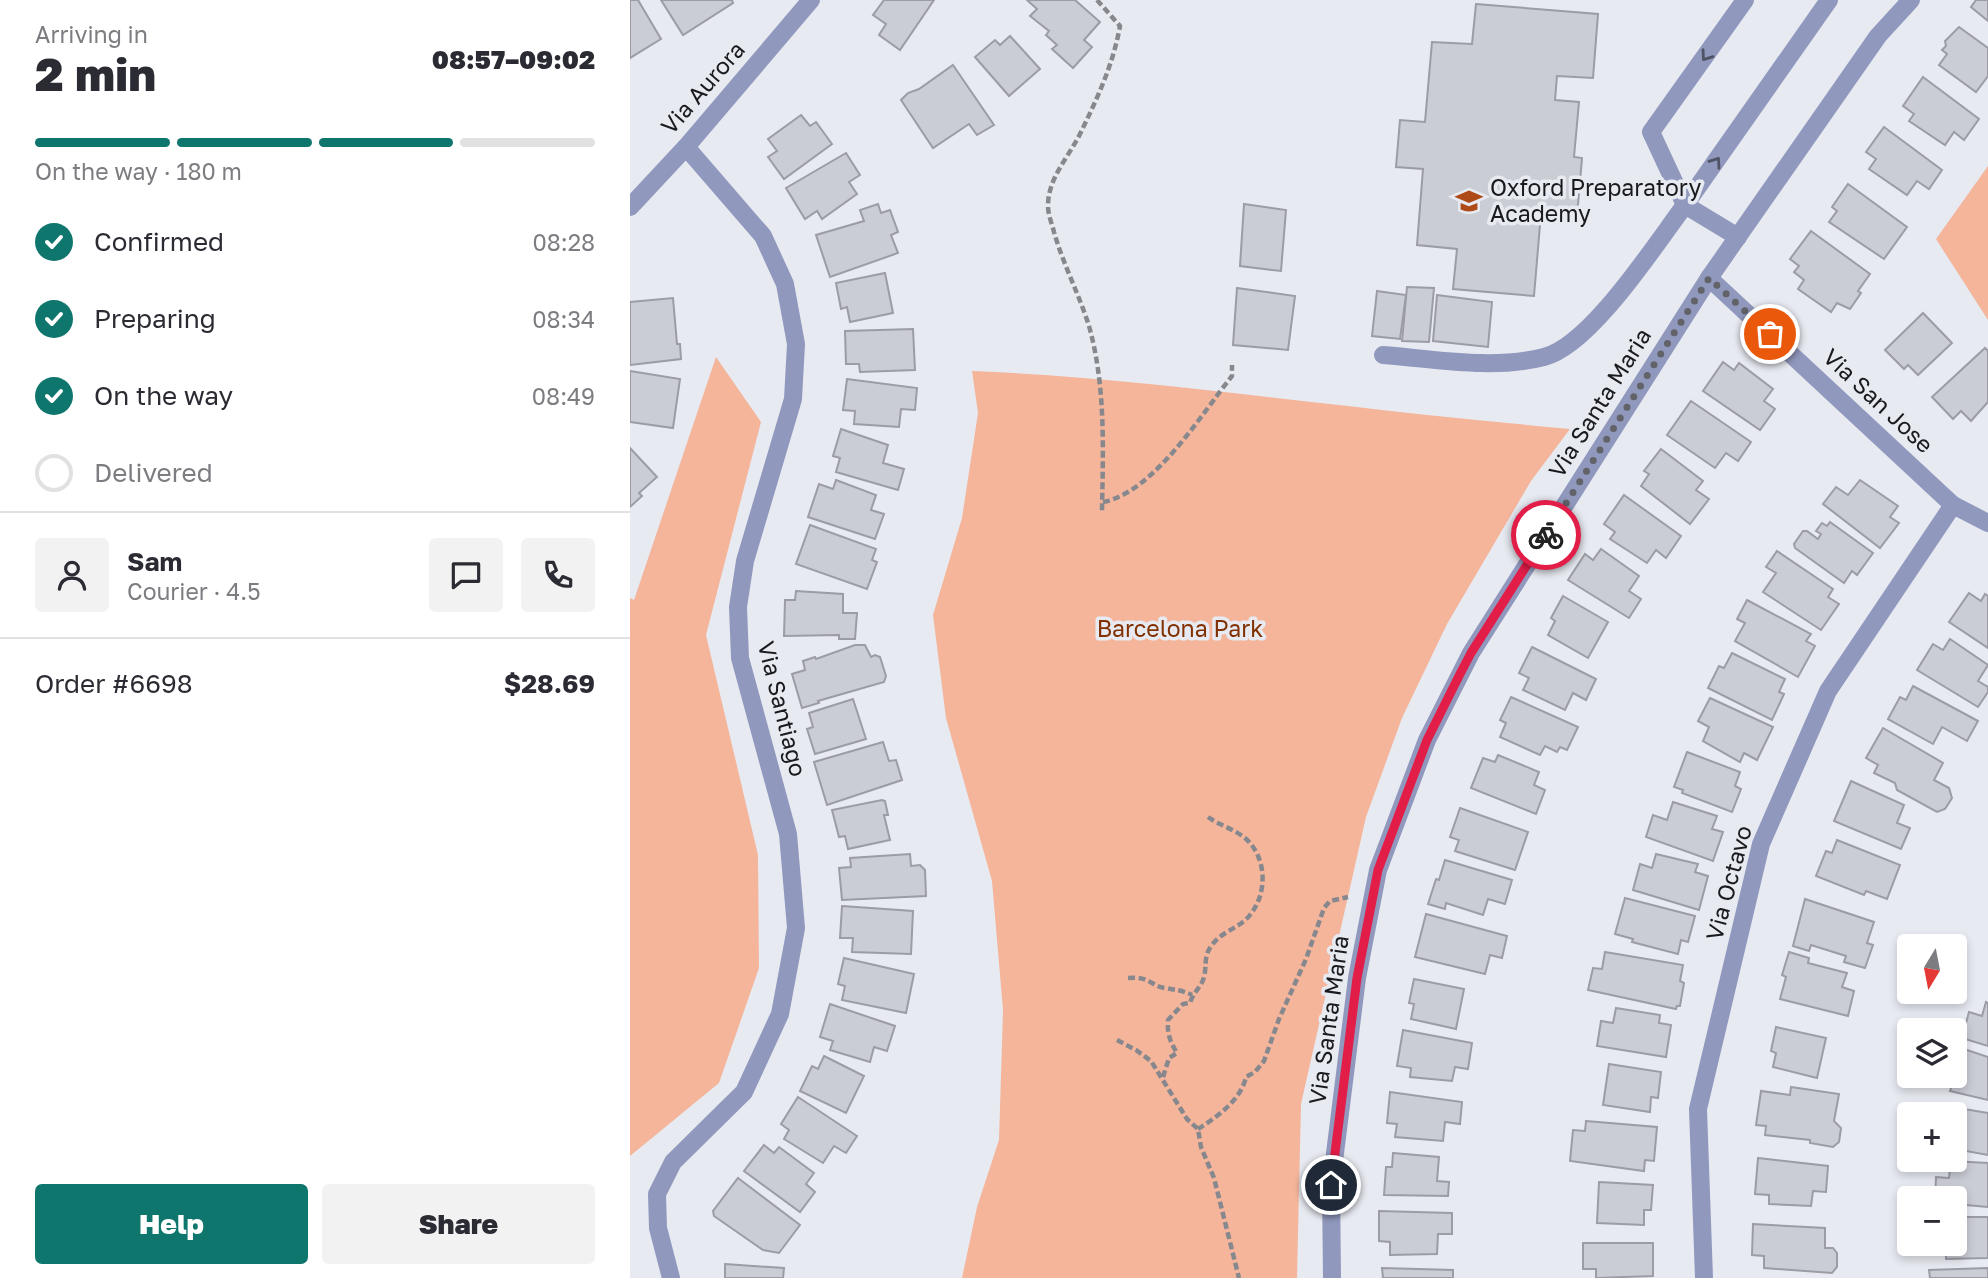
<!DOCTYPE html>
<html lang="en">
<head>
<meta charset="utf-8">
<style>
	:root { --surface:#fff; --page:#f2f2f3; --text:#2b2b33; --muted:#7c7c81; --line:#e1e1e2; --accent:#0f766e }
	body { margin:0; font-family:"Golos Text",sans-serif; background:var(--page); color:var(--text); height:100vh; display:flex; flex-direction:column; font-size:26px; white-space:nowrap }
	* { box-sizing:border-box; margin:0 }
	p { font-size:23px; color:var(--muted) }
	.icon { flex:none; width:38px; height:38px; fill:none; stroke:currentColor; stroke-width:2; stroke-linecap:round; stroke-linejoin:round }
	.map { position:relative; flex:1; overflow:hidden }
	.details { display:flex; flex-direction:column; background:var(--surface); width:630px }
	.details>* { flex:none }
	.needle { width:46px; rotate:190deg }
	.fabs { position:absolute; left:1267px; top:934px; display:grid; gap:14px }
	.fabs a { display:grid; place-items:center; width:70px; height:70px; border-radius:7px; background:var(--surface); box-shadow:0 4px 10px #0003; font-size:35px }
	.pin { position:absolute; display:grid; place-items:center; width:60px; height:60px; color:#fff; margin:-30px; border:4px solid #fff; border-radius:50%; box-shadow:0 2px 7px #0007 }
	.courier { position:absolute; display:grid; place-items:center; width:70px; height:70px; margin:-35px; border:5px solid #e11d48; border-radius:50%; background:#fff; color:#222; box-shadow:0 2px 9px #0007 }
	.headline em { font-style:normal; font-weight:800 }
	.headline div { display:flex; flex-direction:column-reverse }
	.headline { display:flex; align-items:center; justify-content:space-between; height:119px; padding:0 35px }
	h1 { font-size:46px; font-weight:800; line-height:52px }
	.bar { display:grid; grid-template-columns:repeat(4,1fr); gap:10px 7px; align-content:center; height:84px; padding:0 35px }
	.bar i { height:9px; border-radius:5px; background:var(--line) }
	.bar .selected { background:var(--accent) }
	.bar p { grid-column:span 4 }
	.line { display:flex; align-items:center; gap:18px; padding:0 35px; border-top:2px solid var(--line) }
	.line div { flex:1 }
	.round { display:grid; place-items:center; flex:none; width:74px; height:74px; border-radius:7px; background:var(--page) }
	ol { padding:0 35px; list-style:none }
	li { display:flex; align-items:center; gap:21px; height:77px }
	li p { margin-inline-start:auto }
	li .icon { padding:7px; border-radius:50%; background:var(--accent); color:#fff; stroke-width:4 }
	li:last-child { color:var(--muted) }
	li i { width:38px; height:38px; border:4px solid var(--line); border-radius:50% }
	.action { display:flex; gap:14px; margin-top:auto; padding:14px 35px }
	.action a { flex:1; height:80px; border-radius:7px; background:var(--accent); color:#fff; font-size:28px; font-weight:800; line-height:80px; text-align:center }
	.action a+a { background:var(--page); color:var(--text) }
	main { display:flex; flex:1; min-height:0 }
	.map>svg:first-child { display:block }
	.green { fill:#f4b59b }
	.building { fill:#cbcdd5; stroke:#9b9ca4; stroke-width:2 }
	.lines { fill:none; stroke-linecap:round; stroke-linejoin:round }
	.path { stroke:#87888e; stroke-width:4.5; stroke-dasharray:7 3.5; stroke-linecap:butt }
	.minor { stroke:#9098bd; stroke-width:18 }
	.oneway { stroke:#4f5365 }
	.done { stroke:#616368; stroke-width:7; stroke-dasharray:0 12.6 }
	.route { stroke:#e11d48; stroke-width:9 }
	.labels { text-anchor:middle; stroke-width:7; stroke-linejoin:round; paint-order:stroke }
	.street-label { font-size:23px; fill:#191a1d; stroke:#e8eaf2 }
	.poi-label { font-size:23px; fill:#191a1d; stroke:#e8eaf2; text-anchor:start }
	.park-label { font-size:23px; fill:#813001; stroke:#e8eaf2 }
</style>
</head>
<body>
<main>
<section class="details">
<div class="headline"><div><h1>2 min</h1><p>Arriving in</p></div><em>08:57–09:02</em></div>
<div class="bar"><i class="selected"></i><i class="selected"></i><i class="selected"></i><i></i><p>On the way · 180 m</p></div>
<ol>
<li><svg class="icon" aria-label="check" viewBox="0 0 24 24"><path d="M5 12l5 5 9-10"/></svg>Confirmed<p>08:28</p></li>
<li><svg class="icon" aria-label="check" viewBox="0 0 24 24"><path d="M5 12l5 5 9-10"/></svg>Preparing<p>08:34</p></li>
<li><svg class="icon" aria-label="check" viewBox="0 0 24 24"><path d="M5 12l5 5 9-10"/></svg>On the way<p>08:49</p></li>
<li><i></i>Delivered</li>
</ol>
<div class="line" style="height:126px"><a class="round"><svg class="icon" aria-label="person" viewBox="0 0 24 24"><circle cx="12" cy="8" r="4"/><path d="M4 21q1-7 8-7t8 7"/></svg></a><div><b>Sam</b><p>Courier · 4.5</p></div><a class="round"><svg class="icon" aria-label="chat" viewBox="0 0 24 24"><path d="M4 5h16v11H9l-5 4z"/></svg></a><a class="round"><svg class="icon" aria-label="phone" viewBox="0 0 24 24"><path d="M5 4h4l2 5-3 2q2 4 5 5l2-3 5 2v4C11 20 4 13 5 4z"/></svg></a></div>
<div class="line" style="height:91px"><div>Order #6698</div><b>$28.69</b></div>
<div class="action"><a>Help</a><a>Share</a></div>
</section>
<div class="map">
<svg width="1358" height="1278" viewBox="0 0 1358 1278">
	<rect width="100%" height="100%" fill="#e8eaf2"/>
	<g class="green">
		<polygon points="1358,166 1358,320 1306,239"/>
		<polygon points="86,357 131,422 76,635 128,855 129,968 89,1083 0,1156 0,598 4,600"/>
		<path d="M 342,371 C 468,376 592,392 718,406 C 792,415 866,422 940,429 L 901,481 L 817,624 L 772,718 L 736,817 L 671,1104 L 667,1278 L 332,1278 L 347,1207 L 369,1140 L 373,1010 L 362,881 L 316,718 L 303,615 L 332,518 L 348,413 Z"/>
	</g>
	<g class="building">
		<polygon points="0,0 8,0 31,39 0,58"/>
		<polygon points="31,0 102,0 103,3 53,35"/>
		<polygon points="254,0 304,0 270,50 249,35 256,24 243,15"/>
		<polygon points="397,0 445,0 470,22 454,40 462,47 443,68 422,49 427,45 416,35 419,31 400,16 407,9"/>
		<polygon points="1346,0 1358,0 1358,21 1341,7"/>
		<polygon points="846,4 968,14 963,78 927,76 925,100 949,102 944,157 952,158 947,216 911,213 904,296 823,289 827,249 787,245 793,169 766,167 770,120 795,122 802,42 842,44"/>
		<polygon points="1329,27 1358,48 1358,76 1346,92 1309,65 1317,54 1312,50 1316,46 1315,41"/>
		<polygon points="380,36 410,69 379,96 345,57 365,40 370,45"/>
		<polygon points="323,65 364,125 347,135 339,124 303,148 271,100 278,93 289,89"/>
		<polygon points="1293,77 1349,119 1334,140 1324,132 1315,145 1279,121 1284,114 1273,106"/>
		<polygon points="171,115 180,126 186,122 202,144 154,179 138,157 147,151 138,139"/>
		<polygon points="1254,127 1312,170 1299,189 1287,181 1277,195 1239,169 1246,159 1236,152"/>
		<polygon points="216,153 230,175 219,182 227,194 192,219 187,211 175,219 156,188"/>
		<polygon points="1218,184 1277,227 1254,259 1199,222 1207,211 1202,207"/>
		<polygon points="248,204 251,213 260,210 268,232 261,235 268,253 200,277 186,235 234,221 230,210"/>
		<polygon points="614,204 656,210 651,271 610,266"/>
		<polygon points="1181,231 1240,274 1228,291 1231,293 1220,309 1207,303 1201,312 1168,289 1174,280 1164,272 1169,266 1160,259"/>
		<polygon points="255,273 263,313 220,322 217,307 211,309 206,283"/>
		<polygon points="777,287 804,288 799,342 772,341"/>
		<polygon points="607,288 665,296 658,350 603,345"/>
		<polygon points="747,291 776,295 770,339 742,336"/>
		<polygon points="807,295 862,302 858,347 803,341"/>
		<polygon points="43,298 47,344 50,344 51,359 0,365 0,302"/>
		<polygon points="1293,313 1322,343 1288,375 1278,365 1274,369 1255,350"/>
		<polygon points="283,329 285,370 230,372 229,364 216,364 215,331"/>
		<polygon points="1355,348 1358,351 1358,402 1341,421 1331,411 1323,419 1302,397"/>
		<polygon points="1093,362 1104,370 1109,363 1143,389 1134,401 1145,409 1130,430 1073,391"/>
		<polygon points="0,371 50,379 43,428 0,422"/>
		<polygon points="217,379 287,388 285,410 271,409 269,427 224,424 225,411 213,410"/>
		<polygon points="1061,401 1121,442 1108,461 1096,453 1085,468 1037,435"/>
		<polygon points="211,429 258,445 253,463 274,469 268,490 206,472 210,458 203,456"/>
		<polygon points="0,448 27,477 9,493 12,496 0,507"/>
		<polygon points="1031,449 1073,481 1066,490 1079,499 1060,524 1011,486 1019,474 1014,471"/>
		<polygon points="206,480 246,495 241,510 254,514 245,539 178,517 189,484 203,489"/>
		<polygon points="1230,480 1268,506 1260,517 1269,523 1250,548 1193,504 1206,487 1218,495"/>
		<polygon points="994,495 1051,536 1036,558 1026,550 1017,563 980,539 985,532 974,524"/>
		<polygon points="1200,522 1243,553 1227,575 1222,571 1214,583 1165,548 1164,544 1173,531 1177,531 1188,539 1191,534 1186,531 1192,523 1197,526"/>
		<polygon points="180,525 246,549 242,560 247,562 237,589 166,564"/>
		<polygon points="971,549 1009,576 999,591 1011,599 999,618 938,580 955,554 963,560"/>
		<polygon points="1147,551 1203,589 1198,597 1209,604 1191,630 1133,592 1146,573 1136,567"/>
		<polygon points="166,591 213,594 213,613 227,613 225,639 209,639 209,635 154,636 155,600 165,600"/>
		<polygon points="1339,593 1351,601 1355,594 1358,596 1358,648 1319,622"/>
		<polygon points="933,596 978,622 958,658 918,635 925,621 921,618"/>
		<polygon points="1117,600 1181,634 1176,641 1185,646 1168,677 1105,641 1115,623 1107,619"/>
		<polygon points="1320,639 1358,665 1348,681 1358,687 1358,692 1348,707 1287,670 1303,644 1313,650"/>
		<polygon points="225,645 235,645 241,657 245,655 250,657 256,676 254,682 188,701 189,703 172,708 162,674 175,670 173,661 185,657 186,659"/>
		<polygon points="902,647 966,679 956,700 943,693 935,710 893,690 899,678 889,673"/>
		<polygon points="1102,653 1155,679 1149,692 1154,694 1142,720 1078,688 1089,666 1094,668"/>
		<polygon points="1283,686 1348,721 1337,741 1312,727 1303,744 1258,719 1270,697 1276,700"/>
		<polygon points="881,697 948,727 937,750 930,747 927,752 915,746 910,755 870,737 876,723 870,720"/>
		<polygon points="1080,698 1143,727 1127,760 1114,753 1110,762 1073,741 1079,727 1068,721"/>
		<polygon points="223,699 236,739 185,754 177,729 183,727 179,713"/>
		<polygon points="1253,728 1313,763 1304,780 1319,788 1322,798 1315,809 1307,812 1267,790 1265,783 1244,773 1248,765 1236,758"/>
		<polygon points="253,742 259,761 266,760 272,780 197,805 184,762"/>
		<polygon points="1057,752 1110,772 1105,786 1111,789 1102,812 1052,793 1053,790 1044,787"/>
		<polygon points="868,755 909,772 904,785 915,790 906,814 841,788 853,758 865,762"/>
		<polygon points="1221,781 1274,805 1267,823 1280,828 1271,849 1204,821"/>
		<polygon points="252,800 255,801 258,815 254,815 260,840 218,849 215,836 209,837 202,810"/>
		<polygon points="1043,802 1087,816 1082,829 1093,832 1083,861 1016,837 1023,815 1037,820"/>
		<polygon points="830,808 898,832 885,870 825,851 829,840 820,837"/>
		<polygon points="1207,840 1270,865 1257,899 1236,891 1234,895 1186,876 1196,851 1202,853"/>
		<polygon points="280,854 281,866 290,865 295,870 296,896 212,900 209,868 221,867 220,858"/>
		<polygon points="1026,854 1068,864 1065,872 1078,876 1069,910 1003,890 1010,864 1022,868"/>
		<polygon points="815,860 882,880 875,904 858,899 853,915 816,903 815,909 798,904 806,879 809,880"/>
		<polygon points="995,898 1065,916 1058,942 1051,940 1048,954 1002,942 1003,939 985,934"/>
		<polygon points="1175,899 1244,922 1237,943 1243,945 1235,968 1214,962 1216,956 1181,945 1179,951 1163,946"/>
		<polygon points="212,906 283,911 281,954 222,952 223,938 210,938"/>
		<polygon points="796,914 877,936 872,958 860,955 855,974 785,957"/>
		<polygon points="975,952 1053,965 1050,981 1054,983 1050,1006 1047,1006 1046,1009 958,990 963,968 972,969"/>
		<polygon points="1159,952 1179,958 1178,963 1217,973 1212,987 1224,991 1218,1016 1150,999 1156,977 1152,975"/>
		<polygon points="214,958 284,974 276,1013 212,1000 215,986 208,984"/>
		<polygon points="784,979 834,989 826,1029 781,1019 784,1004 779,1003"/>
		<polygon points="1356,1002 1358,1003 1358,1046 1332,1038 1339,1012 1352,1016"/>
		<polygon points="200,1004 265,1026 257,1051 244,1047 240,1062 200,1050 203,1041 190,1037"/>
		<polygon points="986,1008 1030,1015 1029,1023 1041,1025 1036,1057 967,1046 971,1021 983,1023"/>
		<polygon points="1146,1027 1196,1038 1187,1078 1143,1067 1146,1053 1141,1051"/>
		<polygon points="773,1030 842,1043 838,1069 825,1067 822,1081 780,1077 781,1068 767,1066"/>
		<polygon points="1325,1046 1358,1057 1358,1100 1320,1091 1325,1076"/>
		<polygon points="194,1056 234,1076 216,1113 170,1091 182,1066 188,1069"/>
		<polygon points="979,1064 1031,1072 1028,1098 1021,1097 1020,1112 973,1105"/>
		<polygon points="1161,1087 1209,1094 1204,1121 1211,1128 1209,1142 1203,1147 1180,1143 1180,1140 1135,1135 1136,1126 1126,1125 1131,1091 1160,1095"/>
		<polygon points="760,1092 832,1102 830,1124 815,1122 813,1141 765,1137 767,1124 757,1123"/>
		<polygon points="168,1097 227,1136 216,1153 204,1146 193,1163 154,1139 159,1130 151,1124"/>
		<polygon points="1328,1108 1358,1113 1358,1155 1325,1149 1325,1126"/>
		<polygon points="956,1121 1027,1127 1024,1161 1015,1160 1014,1171 940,1161 943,1130 955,1131"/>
		<polygon points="134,1145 144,1153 149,1147 184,1173 176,1184 185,1192 170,1212 114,1171"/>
		<polygon points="763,1153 809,1157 807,1181 819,1182 818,1196 754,1195 756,1167 762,1167"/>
		<polygon points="1128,1158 1198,1166 1196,1192 1183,1191 1181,1206 1139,1204 1139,1195 1125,1194"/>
		<polygon points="1321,1161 1358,1163 1358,1207 1325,1204 1325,1199 1305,1199 1306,1177 1319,1178"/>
		<polygon points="108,1178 170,1225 149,1253 133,1250 84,1216 83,1211"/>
		<polygon points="969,1182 1023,1185 1021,1210 1014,1210 1014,1225 967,1223"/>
		<polygon points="749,1211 822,1213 822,1234 808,1234 807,1254 760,1255 760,1242 749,1241"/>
		<polygon points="1325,1217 1358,1217 1358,1258 1316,1259 1316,1244 1325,1244"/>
		<polygon points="1123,1224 1195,1228 1195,1248 1203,1248 1207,1253 1207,1267 1202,1273 1134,1268 1134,1256 1122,1255"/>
		<polygon points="953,1243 1023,1243 1023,1276 966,1278 966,1269 953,1269"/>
		<polygon points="95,1264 154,1268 153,1278 95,1278"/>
		<polygon points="752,1268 823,1270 823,1278 753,1278"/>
		<polygon points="1358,1268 1358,1278 1300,1278 1299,1270"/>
	</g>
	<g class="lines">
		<g class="path">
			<path d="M 467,0 L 490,26 C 483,65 467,99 450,134 C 438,158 418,178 418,206 C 418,215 422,224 424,232 C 433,264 449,294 459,326 C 476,387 473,449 472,511"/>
			<path d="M 473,502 C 524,492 570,416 602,376 L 602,365"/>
			<path d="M 498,978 C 521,976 520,986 535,988 C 545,990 552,990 562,995"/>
			<polyline points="487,1040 506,1050 521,1061 557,1119 568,1129 571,1147 584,1178 609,1278"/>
			<path d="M 533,1077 L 539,1058 L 547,1053 C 540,1042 537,1033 538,1020 L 553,1004 L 560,1003 C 563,993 570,988 573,980 C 578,967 572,958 582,945 C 592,931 610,928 620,915 C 638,893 637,857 615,838 C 604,829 589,825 578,817"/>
			<path d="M 568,1129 C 587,1117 611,1100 616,1077 L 625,1072 L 634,1061 L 649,1019 L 676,959 L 694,908 L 700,901 L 718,897"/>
		</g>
		<g class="minor">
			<polyline points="1115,0 1021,132 1055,205 1199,0"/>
			<polyline points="0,207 56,147 181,0"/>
			<polyline points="1079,278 1323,505 1358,523"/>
			<path d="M 753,355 C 806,359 862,370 914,357 C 960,346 1025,245 1055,205 L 1108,237"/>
			<polyline points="41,1278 28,1228 27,1194 43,1162 114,1092 150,1014 166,928 158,834 110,658 108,607 115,561 163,399 166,344 155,284 133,236 56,147"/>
			<polyline points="702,1278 701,1185 727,978 748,870 797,740 841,653 1079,278 1248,36 1281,0"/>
			<polyline points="1074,1278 1068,1109 1131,844 1198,691 1323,505"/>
		</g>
	</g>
	<defs><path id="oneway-chevron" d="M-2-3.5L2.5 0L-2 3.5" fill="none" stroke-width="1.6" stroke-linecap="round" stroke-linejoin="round" transform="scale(1.75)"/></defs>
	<g class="oneway">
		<use href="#oneway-chevron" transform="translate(1076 56) rotate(125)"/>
		<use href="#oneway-chevron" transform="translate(1086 162) rotate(-55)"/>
	</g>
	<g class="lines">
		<polyline class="done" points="916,535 1079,278 1140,334"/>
		<polyline class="route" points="701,1185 727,978 748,870 797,740 830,674 841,653 916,535"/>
	</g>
	<defs>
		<g id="school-bare" transform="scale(2.1)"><path d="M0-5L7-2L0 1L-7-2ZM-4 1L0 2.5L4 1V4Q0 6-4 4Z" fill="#ae4a17" stroke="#e8eaf2" stroke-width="2.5" paint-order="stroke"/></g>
	</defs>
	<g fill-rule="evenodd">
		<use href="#school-bare" x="839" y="201"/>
	</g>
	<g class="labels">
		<g class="street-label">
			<text transform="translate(73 88) rotate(-49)" y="8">Via Aurora</text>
			<text transform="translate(1248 401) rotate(43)" y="8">Via San Jose</text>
			<text transform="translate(970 403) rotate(-58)" y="8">Via Santa Maria</text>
			<text transform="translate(152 709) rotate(76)" y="8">Via Santiago</text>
			<text transform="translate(1099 883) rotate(-75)" y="8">Via Octavo</text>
			<text transform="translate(699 1020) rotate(-82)" y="8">Via Santa Maria</text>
		</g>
		<g class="poi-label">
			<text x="860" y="196">Oxford Preparatory<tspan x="860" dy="26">Academy</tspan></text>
		</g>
		<g class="park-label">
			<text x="550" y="637">Barcelona Park</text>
		</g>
	</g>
</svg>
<div class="fabs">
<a><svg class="needle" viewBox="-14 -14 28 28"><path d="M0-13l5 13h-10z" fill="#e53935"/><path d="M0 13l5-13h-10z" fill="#7c7c81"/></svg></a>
<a><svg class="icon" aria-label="layers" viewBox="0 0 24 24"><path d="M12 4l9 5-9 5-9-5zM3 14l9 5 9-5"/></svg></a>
<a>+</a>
<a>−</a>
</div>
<div class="pin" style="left:1140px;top:334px;background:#ea580c"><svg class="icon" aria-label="bag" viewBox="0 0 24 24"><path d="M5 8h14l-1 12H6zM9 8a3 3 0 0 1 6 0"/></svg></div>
<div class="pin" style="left:701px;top:1185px;background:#1f2937"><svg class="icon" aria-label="home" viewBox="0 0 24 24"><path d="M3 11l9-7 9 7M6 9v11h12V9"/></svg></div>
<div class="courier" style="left:916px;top:535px"><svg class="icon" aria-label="bike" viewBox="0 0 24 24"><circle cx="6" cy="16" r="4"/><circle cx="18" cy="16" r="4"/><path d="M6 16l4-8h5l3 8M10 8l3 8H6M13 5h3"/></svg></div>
</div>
</main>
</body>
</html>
